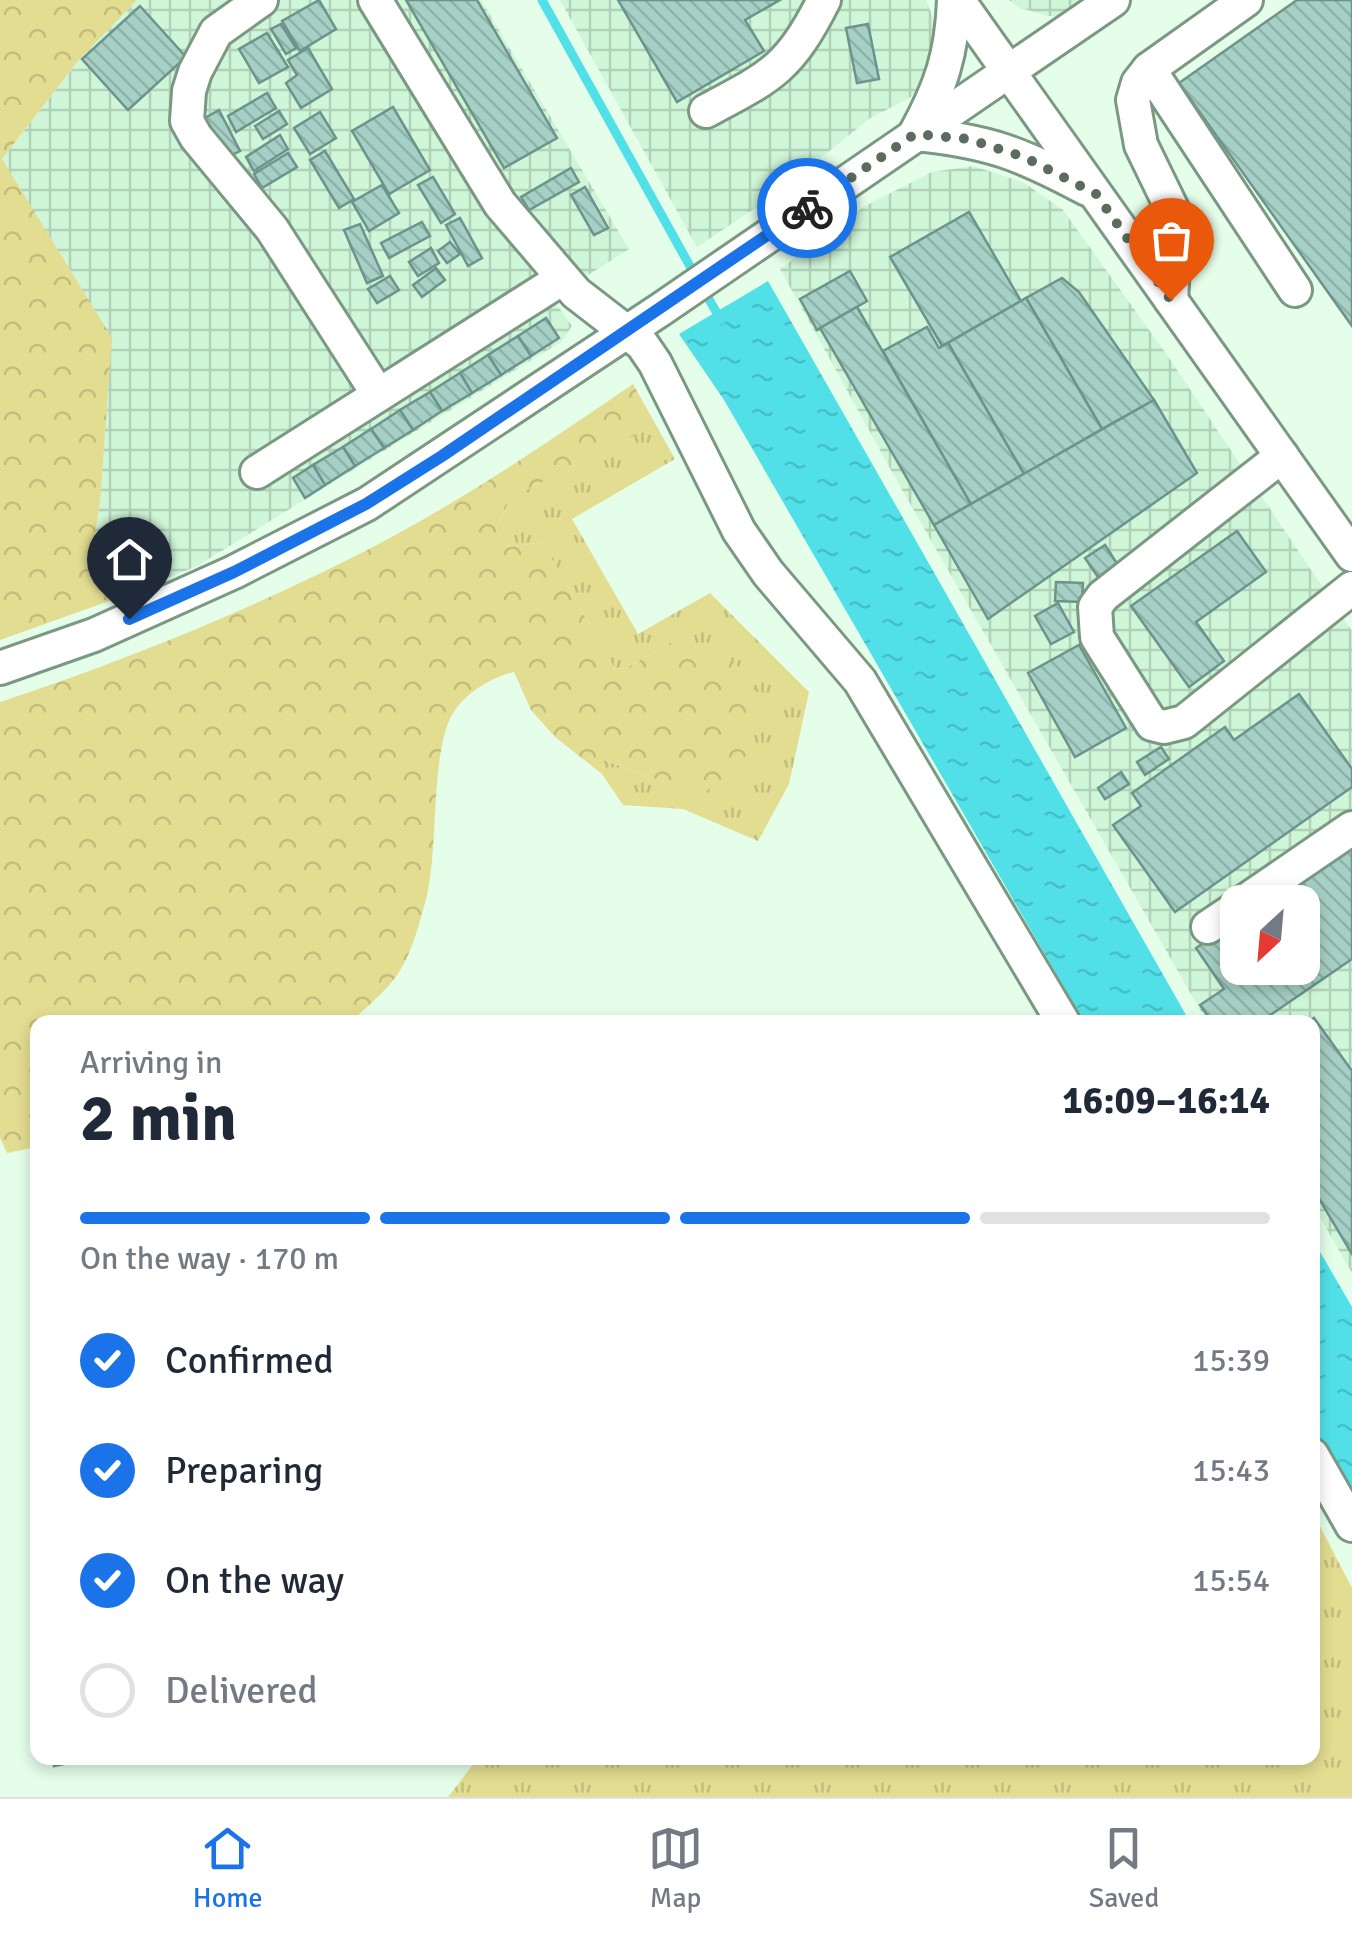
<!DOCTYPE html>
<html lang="en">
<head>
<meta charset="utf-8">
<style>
	:root { --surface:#fff; --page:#f6f6f7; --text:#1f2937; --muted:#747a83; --line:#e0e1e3; --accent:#1a73e8 }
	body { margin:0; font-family:Signika,sans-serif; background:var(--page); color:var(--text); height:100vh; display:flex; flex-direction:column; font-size:38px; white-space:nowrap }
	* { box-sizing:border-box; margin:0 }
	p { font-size:32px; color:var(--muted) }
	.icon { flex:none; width:55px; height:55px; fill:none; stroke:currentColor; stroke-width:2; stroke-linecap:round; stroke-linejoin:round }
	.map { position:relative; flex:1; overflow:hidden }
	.details { position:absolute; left:30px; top:1015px; width:1290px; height:750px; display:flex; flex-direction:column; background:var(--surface); border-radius:20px; box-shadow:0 5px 15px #0003 }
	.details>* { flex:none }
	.needle { width:65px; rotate:206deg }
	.buttons { position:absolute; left:1220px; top:885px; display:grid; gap:20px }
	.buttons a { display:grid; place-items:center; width:100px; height:100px; border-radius:20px; background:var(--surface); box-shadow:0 5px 15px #0003; font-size:50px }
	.pin { position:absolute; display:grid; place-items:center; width:85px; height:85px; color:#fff; margin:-102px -42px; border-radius:50% 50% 50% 0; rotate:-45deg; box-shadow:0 0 10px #0007 }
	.pin .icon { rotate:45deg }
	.courier { position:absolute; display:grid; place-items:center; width:100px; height:100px; margin:-50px; border:8px solid #1a73e8; border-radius:50%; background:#fff; color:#222; box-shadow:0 2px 12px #0007 }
	.head em { font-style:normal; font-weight:700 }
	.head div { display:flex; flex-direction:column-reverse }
	.head { display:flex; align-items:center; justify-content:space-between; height:170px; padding:0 50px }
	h1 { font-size:65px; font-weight:700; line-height:75px }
	.bar { display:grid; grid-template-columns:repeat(4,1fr); gap:15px 10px; align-content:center; height:120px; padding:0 50px }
	.bar i { height:12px; border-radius:8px; background:var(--line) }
	.bar .current { background:var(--accent) }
	.bar p { grid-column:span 4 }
	ol { padding:0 50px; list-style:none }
	li { display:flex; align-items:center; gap:30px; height:110px }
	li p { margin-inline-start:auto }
	li .icon { padding:10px; border-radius:50%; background:var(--accent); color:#fff; stroke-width:4 }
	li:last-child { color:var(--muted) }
	li i { width:55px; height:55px; border:5px solid var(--line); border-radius:50% }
	.tab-bar { display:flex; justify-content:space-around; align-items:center; height:140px; border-top:2px solid var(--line); background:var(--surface); font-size:28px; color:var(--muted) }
	.tab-bar a { display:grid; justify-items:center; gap:5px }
	.tab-bar .current { color:var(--accent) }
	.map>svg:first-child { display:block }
	.industrial { fill:url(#industrial-grid); fill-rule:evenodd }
	.grass { fill:url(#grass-tufts) }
	.forest { fill:url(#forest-crowns) }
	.water { fill:url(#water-ripples) }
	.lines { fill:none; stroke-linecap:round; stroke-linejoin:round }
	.stream { stroke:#52e0e8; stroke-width:9 }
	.building { fill:url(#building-back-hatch); stroke:#6c948a; stroke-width:2.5 }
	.minor-casing { stroke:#7b9982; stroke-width:38 }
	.minor { stroke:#fff; stroke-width:32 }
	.done { stroke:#5b6c5f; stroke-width:10; stroke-dasharray:0 18 }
	.route { stroke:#1a73e8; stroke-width:12 }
</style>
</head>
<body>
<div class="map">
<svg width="1352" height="1797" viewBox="0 0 1352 1797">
	<defs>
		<pattern id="industrial-grid" width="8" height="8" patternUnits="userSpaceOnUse" patternTransform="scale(2.5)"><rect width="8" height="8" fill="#cff6d8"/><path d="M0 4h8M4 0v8" fill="none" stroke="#b1d2b8"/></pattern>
		<pattern id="grass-tufts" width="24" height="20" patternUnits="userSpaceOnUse" patternTransform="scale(2.5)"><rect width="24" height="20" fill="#e3dd91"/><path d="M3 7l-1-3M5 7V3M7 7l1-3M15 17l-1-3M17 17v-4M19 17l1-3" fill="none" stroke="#c2bd7c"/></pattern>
		<pattern id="forest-crowns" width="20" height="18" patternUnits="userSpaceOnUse" patternTransform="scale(2.5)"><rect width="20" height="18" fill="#e3dd91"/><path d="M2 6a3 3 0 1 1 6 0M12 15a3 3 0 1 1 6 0" fill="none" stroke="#c2bd7c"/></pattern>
		<pattern id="water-ripples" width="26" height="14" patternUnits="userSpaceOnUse" patternTransform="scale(2.5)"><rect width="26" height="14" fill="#52e0e8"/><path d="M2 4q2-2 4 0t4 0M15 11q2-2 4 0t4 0" fill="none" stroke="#46c0c6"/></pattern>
		<pattern id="building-back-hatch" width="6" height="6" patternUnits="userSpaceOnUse" patternTransform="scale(2.5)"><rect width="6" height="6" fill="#a6d0c5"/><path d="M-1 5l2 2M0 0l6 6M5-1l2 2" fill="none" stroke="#8eb2a8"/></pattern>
	</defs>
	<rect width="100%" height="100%" fill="#e4feea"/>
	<g class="industrial">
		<polygon points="137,0 481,0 629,249 552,298 572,326 561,342 197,566 127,595 90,567 100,502 2,159 78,61"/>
		<polygon points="560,0 926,0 943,42 939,64 911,97 869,119 775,195 697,247"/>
		<polygon points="1009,0 1096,0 1065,16 1049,16 1020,8"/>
		<path d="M 973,166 L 1023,182 L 1063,210 L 1167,355 L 1352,631 L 1352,1273 L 1313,1205 L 1312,1022 L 1207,1022 L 901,488 L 780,269 L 865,206 L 932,172 ZM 1238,902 L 1302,902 L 1302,968 L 1238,968 Z"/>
	</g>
	<g class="grass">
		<polygon points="656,425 675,459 572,519 638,634 710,593 809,692 789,784 758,841 683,809 623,805 602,774 604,760 700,795 676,640 626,668 615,669 542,542 509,547 496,529 510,498"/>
		<polygon points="1313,1513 1352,1588 1352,1797 448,1797 478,1758 1312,1758"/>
	</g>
	<g class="forest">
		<polygon points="0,0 137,0 78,61 2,159 112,338 100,502 90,567 126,595 0,640"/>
		<path d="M 633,384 L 656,425 L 510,498 L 496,529 L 509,547 L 542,542 L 615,669 L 626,668 L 676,640 L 698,643 L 721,652 L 748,675 L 758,695 L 759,719 L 741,768 L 700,795 L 604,760 L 602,774 L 555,737 L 531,710 L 514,672 C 491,677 464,694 452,715 C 430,754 439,851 426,899 C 419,925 411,957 395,978 C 383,994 365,1008 351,1022 L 38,1022 L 37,1147 L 7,1153 L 0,1138 L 0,702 C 126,660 248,611 367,550 C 460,502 547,443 633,384 Z"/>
	</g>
	<g class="water">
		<polygon points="768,281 1190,1022 1084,1022 724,400 679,334"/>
		<polygon points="1312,1238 1352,1307 1352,1498 1313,1427"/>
	</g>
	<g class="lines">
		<g class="stream">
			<polyline points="542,0 696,277"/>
			<polyline points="704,291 721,320"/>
		</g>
	</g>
	<g class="building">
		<polygon points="319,0 336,29 300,51 282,21"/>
		<polygon points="406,0 477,0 557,138 504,168"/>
		<polygon points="618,0 780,0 745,20 764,51 677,102"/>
		<polygon points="1297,0 1352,0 1352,326 1179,83"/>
		<polygon points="140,6 186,57 128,110 82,59"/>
		<polygon points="281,24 296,48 286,54 271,29"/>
		<polygon points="868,24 879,79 857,83 846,28"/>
		<polygon points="267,33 288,67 259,83 239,49"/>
		<polygon points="308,48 332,89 301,108 286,83 297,75 288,60"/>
		<polygon points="267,93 276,108 236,132 228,116"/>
		<polygon points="393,107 430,170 389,194 352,131"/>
		<polygon points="219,110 240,151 226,158 205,118"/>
		<polygon points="279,111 287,124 263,139 255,126"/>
		<polygon points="320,112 336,138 310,154 294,128"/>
		<polygon points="280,135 288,149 254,171 246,157"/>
		<polygon points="325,151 354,199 339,208 310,160"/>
		<polygon points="288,153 297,167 262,188 254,174"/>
		<polygon points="571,168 579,182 529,210 521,197"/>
		<polygon points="433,177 455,214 441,223 418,185"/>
		<polygon points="382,185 399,213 369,231 352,202"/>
		<polygon points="585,187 608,228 594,235 571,195"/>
		<polygon points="969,212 1021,301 942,346 890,257"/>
		<polygon points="460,218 482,258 468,266 446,225"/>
		<polygon points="422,222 430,236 389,258 381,243"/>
		<polygon points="360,224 383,276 367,283 344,230"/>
		<polygon points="450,242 460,254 447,263 438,251"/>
		<polygon points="431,248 439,263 418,276 409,262"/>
		<polygon points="436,268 445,280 422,297 413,285"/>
		<polygon points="850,271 867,301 817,330 800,299"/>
		<polygon points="390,276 399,290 377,303 368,289"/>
		<polygon points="1062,278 1079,292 1154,400 1102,429 1026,298"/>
		<polygon points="1026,298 1102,429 1024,474 948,343"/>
		<polygon points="857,307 971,504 934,525 820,328"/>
		<polygon points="546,318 559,338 531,356 518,336"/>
		<polygon points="927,327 939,348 948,343 1024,474 971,504 883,351"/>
		<polygon points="518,336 531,356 501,375 488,355"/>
		<polygon points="488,355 501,375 472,393 460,373"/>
		<polygon points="460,373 472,393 442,411 430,392"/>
		<polygon points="430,392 442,411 413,430 400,410"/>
		<polygon points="1154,400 1197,473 988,619 934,525"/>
		<polygon points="400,410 413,430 384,448 371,429"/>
		<polygon points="371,429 384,448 355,466 343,447"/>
		<polygon points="343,447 355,466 325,485 313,465"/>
		<polygon points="313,465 325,485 305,498 293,478"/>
		<polygon points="1237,531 1266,572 1196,622 1224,661 1189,687 1131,606"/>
		<polygon points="1105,545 1118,565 1098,577 1085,558"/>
		<polygon points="1056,582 1083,583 1082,602 1055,601"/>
		<polygon points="1058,603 1074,632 1051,644 1035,616"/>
		<polygon points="1079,645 1126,728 1075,757 1028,673"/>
		<polygon points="1299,694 1352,769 1352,787 1175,912 1113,825 1141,806 1132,793 1225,727 1234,740"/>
		<polygon points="1161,747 1169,759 1145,775 1137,762"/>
		<polygon points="1121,772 1129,784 1105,799 1098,788"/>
		<polygon points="1352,840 1352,959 1260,1022 1212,1022 1200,1005 1224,989 1196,948 1238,919 1238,968 1302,968 1302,902 1262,902"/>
		<polygon points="1314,1018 1352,1071 1352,1254 1312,1187 1312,1022 1307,1022"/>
		<polygon points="52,1758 92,1758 54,1766"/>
	</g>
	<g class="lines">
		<g class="minor-casing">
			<g id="minor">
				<polyline points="261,0 216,32 195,72 189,91 187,121 196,137 272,229 378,394"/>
				<polyline points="375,0 500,204 576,293 642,344 655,363 739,531 768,573 860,681 1063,1022"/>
				<path d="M 954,0 C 952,54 941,87 915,134 C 989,141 1022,154 1087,189"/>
				<polyline points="958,0 1352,555"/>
				<polyline points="1149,69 1295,290"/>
				<path d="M 706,111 C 772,76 789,69 824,0"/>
				<polyline points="1171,300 1176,217 1141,145 1133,100 1138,83 1149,69 1246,0"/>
				<polyline points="1282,456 1103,596 1095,607 1097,637 1152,724 1164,727 1184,722 1352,588"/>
				<polyline points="257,472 563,278"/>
				<polyline points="0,668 94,635 234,572 367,504 660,310 1113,0"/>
				<polyline points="1244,902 1352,828"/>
				<polyline points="1208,927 1238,907"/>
				<polyline points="1312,1455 1352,1525"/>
			</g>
		</g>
		<use href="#minor" class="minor"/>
	</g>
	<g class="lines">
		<polyline class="done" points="807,208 915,134 968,139 1024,157 1096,194 1171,300"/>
		<polyline class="route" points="129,619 234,572 366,504 442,456 807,208"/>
	</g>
</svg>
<div class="buttons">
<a><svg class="needle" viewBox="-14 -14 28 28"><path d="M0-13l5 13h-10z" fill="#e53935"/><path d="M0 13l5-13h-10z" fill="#747a83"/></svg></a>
</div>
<div class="pin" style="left:1171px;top:300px;background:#ea580c"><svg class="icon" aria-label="bag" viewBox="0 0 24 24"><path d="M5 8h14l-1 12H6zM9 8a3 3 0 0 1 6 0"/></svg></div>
<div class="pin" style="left:129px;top:619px;background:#1f2937"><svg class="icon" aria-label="home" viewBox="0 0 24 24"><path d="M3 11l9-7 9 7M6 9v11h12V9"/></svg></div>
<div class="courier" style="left:807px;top:208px"><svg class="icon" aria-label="bike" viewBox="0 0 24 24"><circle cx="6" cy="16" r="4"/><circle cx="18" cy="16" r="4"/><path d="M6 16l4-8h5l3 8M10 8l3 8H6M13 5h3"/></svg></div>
<section class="details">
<div class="head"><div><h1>2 min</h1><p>Arriving in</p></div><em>16:09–16:14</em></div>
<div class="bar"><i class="current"></i><i class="current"></i><i class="current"></i><i></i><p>On the way · 170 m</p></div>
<ol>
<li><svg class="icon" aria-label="check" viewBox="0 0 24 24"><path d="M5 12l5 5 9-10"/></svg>Confirmed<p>15:39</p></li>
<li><svg class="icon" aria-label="check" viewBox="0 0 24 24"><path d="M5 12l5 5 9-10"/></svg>Preparing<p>15:43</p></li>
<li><svg class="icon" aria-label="check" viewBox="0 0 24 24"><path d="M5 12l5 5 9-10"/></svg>On the way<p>15:54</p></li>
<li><i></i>Delivered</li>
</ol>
</section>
</div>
<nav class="tab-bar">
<a class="current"><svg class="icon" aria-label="home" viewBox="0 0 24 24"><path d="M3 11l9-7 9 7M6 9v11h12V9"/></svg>Home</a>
<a><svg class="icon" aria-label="map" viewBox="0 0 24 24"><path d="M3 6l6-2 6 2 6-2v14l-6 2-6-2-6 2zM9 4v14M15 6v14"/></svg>Map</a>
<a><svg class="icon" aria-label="saved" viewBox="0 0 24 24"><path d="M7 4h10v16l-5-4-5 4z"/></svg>Saved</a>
</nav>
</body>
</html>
